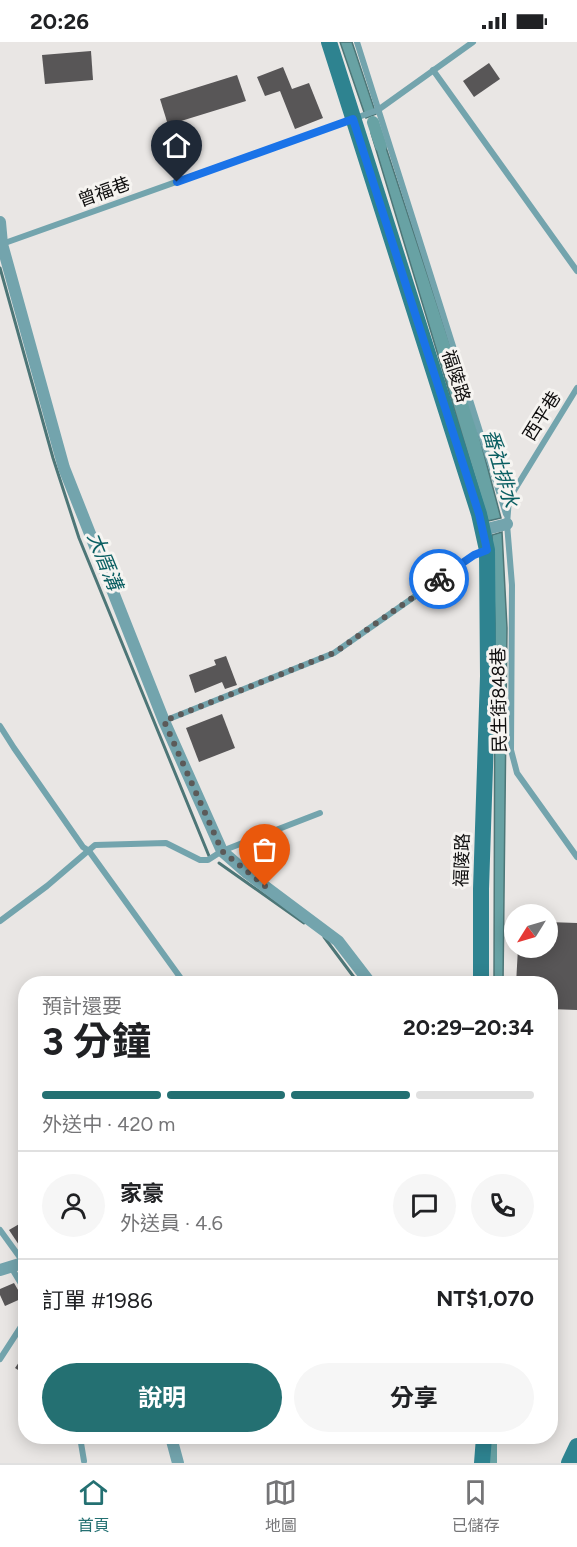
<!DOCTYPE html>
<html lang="zh-TW">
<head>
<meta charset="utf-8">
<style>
	:root { --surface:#fff; --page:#f6f6f6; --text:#202124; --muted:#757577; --line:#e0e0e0; --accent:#247072 }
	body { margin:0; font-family:Figtree,"Noto Sans TC",sans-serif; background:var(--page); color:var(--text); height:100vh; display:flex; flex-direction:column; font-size:22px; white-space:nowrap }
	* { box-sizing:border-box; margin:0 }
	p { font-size:20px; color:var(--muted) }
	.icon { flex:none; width:33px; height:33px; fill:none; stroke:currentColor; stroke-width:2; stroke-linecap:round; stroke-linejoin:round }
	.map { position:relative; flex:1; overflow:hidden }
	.drawer { position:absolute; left:18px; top:934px; width:540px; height:468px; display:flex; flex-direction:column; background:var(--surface); border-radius:24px; box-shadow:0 3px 15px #0003 }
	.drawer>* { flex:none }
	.needle { width:39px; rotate:233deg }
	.buttons { position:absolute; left:504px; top:862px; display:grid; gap:12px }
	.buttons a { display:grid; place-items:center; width:54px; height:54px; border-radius:50%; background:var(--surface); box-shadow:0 3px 15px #0003; font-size:30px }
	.pin { position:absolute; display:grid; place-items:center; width:51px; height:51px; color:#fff; margin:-62px -26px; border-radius:50% 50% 50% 0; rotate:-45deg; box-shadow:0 0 6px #0007 }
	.pin .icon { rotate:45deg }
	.courier { position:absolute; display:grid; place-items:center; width:60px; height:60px; margin:-30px; border:4px solid #1a73e8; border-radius:50%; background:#fff; color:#222; box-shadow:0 2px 8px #0007 }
	.overview em { font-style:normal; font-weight:700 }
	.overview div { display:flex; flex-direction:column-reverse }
	.overview { display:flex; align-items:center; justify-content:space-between; height:102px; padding:0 24px }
	h1 { font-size:39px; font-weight:700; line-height:45px }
	.bar { display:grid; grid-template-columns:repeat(4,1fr); gap:9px 6px; align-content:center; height:72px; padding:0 24px }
	.bar i { height:8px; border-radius:4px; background:var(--line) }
	.bar .current { background:var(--accent) }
	.bar p { grid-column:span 4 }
	.line { display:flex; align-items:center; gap:15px; padding:0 24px; border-top:2px solid var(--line) }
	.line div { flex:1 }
	.round { display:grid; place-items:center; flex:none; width:63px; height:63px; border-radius:32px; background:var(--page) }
	.action { display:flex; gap:12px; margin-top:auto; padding:12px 24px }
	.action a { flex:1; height:69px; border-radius:36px; background:var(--accent); color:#fff; font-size:24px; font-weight:700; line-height:69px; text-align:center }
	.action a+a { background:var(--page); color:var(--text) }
	.status { display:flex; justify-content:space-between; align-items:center; height:42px; padding:0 30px; background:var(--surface); direction:ltr }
	.status svg { height:16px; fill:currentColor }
	.dock { display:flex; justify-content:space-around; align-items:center; height:84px; border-top:2px solid var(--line); background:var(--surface); font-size:16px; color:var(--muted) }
	.dock a { display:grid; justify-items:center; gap:3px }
	.dock .current { color:var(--accent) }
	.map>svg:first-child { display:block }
	.water { fill:#68a2a4; stroke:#4d7677; stroke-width:1.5 }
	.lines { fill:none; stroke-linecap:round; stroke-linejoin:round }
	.stream { stroke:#4d7677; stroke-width:3 }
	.canal { stroke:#68a2a4; stroke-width:12 }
	.building { fill:#585657 }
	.lane { stroke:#73a4ad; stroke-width:6 }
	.street { stroke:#73a4ad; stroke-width:12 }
	.secondary { stroke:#2e8390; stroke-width:16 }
	.done { stroke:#5b5a59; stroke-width:6; stroke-dasharray:0 10.8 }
	.route { stroke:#1a73e8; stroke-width:8 }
	.labels { text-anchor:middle; stroke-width:6; stroke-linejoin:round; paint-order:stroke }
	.street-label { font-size:18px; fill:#0f0e0e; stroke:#f6f4f1 }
	.water-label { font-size:20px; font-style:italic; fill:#095e61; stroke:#f6f4f1 }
</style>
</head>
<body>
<div class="status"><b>20:26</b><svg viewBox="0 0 49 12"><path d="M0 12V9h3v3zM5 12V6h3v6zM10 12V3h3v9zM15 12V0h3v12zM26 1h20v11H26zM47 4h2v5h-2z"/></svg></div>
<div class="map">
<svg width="577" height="1421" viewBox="0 0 577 1421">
	<rect width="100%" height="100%" fill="#e9e6e4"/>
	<g class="water">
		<polygon points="340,0 352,0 376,72 366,76"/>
		<polygon points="380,87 475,378 501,476 488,479 371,91"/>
		<polygon points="502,490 507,586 503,942 494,942 495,582 492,493"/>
	</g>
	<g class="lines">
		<g class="stream">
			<polyline points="0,226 53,416 79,496 209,814"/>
			<polyline points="219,821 304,881"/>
			<polyline points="324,895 359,942"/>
		</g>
		<g class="canal">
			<polyline points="373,80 381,104"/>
			<polyline points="491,1421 491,1396"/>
		</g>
	</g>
	<g class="building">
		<polygon points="91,9 93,38 45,42 42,13"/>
		<polygon points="489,21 500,37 474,55 463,39"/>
		<polygon points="283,25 292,47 309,41 323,76 295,87 280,49 265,54 257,35"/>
		<polygon points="237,33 246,59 168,83 160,57"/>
		<polygon points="226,614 237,643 225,647 222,640 195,651 189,633 216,623 214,618"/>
		<polygon points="222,672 235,706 199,720 186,686"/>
		<polygon points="548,880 577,881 577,968 550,967 550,942 516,942 518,906 548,906"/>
		<polygon points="26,1178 26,1212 25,1212 9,1188"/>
		<polygon points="14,1241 21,1253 25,1255 5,1264 0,1253 0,1247"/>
		<polygon points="26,1310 26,1333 15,1326"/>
	</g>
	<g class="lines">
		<g class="lane">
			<polyline points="357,0 506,472"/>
			<polyline points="433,28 577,229"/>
			<polyline points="2,202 378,68 473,0"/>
			<polyline points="577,346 509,457 507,482 512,543 511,708 517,731 577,815"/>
			<polyline points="164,679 334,611 474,513 486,508"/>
			<polyline points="0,684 14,706 83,805 89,809 185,942"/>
			<polyline points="0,879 47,844 95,803 166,801 200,818 208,818 222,809 320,771"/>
			<polyline points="0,1188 24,1221"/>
			<polyline points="11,1225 26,1250"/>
			<polyline points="0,1317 26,1277"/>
			<polyline points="80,1395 84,1419"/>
		</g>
		<g class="street">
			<polyline points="0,180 2,202 64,426 164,679 222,809 247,831 338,899 371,942"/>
			<polyline points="483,488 507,482"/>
			<polyline points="0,1228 26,1220"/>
			<polyline points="171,1395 178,1421"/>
		</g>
		<g class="secondary">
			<polyline points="329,0 479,472 487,508 488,634 481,847 481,942"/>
			<polyline points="482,1421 484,1395"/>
			<polyline points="569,1421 577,1404"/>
		</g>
	</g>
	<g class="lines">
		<polyline class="done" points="265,844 222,809 164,679 334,611 439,537"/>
		<polyline class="route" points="177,140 353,77 479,472 487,508 474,513 439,537"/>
	</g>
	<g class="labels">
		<g class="street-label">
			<text transform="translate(104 150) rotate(-20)" y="6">曾福巷</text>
			<text transform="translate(456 334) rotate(72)" y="6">福陵路</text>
			<text transform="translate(542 374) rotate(-58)" y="6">西平巷</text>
			<text transform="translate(499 658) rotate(-91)" y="6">民生街848巷</text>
			<text transform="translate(462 818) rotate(-88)" y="6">福陵路</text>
		</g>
		<g class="water-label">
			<text transform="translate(501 426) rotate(74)" y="7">番社排水</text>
			<text transform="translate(105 519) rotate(68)" y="7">大厝溝</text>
		</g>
	</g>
</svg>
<div class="buttons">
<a><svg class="needle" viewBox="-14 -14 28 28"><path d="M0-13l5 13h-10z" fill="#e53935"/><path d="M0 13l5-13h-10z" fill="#757577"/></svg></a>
</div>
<div class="pin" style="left:265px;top:844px;background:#ea580c"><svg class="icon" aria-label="bag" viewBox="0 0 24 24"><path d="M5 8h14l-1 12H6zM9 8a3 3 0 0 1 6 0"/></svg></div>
<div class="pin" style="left:177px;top:140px;background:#1f2937"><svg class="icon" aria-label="home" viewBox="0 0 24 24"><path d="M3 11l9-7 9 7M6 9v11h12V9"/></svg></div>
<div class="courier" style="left:439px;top:537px"><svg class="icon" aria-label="bike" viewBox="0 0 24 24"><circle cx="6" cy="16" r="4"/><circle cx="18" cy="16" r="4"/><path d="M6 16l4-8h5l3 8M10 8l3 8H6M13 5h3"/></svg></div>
<section class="drawer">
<div class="overview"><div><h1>3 分鐘</h1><p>預計還要</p></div><em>20:29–20:34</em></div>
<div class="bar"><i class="current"></i><i class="current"></i><i class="current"></i><i></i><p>外送中 · 420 m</p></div>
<div class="line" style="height:108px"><a class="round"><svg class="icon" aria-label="person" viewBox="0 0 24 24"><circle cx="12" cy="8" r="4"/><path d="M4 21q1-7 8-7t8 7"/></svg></a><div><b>家豪</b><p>外送員 · 4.6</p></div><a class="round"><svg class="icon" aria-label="chat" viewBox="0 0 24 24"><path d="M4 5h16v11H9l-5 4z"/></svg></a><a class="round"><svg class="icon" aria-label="phone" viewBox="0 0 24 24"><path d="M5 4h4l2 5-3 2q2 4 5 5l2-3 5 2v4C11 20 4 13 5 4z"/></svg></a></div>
<div class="line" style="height:78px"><div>訂單 #1986</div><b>NT$1,070</b></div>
<div class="action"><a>說明</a><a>分享</a></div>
</section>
</div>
<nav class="dock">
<a class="current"><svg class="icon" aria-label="home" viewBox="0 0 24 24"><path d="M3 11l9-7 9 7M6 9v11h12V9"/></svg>首頁</a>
<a><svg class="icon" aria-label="map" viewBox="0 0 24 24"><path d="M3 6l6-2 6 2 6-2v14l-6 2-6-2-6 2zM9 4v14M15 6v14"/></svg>地圖</a>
<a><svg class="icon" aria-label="saved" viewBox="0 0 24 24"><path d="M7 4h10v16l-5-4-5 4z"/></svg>已儲存</a>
</nav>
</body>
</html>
